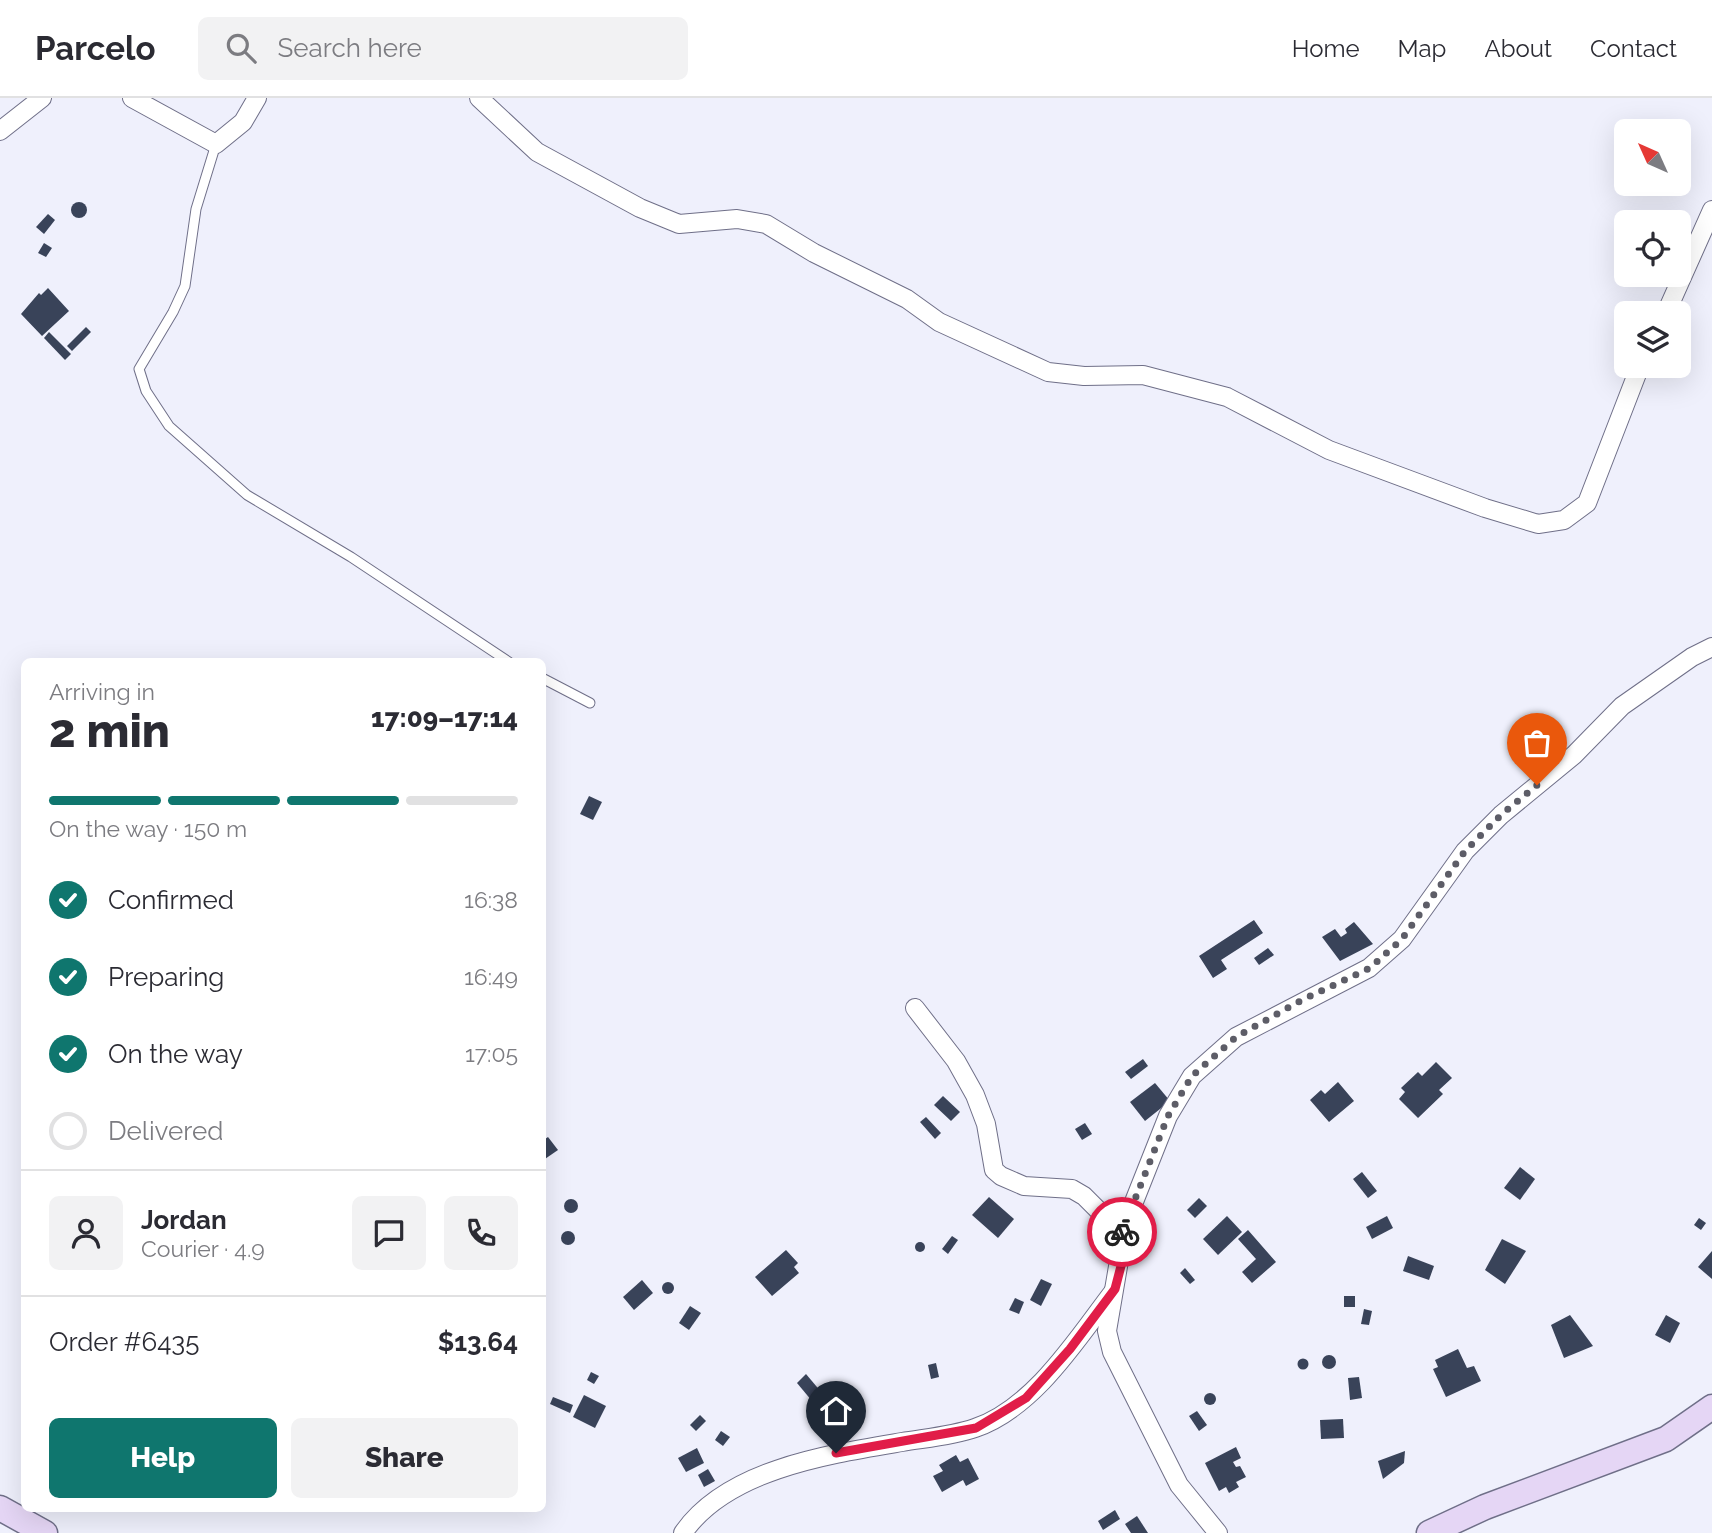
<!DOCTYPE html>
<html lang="en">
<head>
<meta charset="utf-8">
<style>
	:root { --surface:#fff; --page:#f2f2f3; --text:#2b2b33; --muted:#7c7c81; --line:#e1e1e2; --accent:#0f766e }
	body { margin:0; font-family:Raleway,sans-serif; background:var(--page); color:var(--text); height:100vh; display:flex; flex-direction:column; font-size:26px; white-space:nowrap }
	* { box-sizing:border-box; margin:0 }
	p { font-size:23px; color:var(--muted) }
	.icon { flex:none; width:38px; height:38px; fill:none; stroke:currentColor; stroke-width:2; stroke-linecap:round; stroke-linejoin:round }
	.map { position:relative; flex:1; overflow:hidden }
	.sheet { position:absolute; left:21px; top:560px; width:525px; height:854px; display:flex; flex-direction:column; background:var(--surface); border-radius:10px; box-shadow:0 7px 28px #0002 }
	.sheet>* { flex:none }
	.needle { width:46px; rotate:315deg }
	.fabs { position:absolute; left:1614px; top:21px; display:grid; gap:14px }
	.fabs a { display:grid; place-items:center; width:77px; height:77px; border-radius:10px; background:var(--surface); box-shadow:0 7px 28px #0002; font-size:35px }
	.pin { position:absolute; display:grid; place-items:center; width:60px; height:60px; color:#fff; margin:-72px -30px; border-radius:50% 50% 50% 0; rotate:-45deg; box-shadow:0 0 7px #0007 }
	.pin .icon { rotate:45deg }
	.courier { position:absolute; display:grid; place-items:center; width:70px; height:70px; margin:-35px; border:5px solid #e11d48; border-radius:50%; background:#fff; color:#222; box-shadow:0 2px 9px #0007 }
	.head em { font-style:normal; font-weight:800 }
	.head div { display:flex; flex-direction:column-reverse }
	.head { display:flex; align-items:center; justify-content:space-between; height:119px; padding:0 28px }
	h1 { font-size:46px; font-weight:800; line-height:52px }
	.bar { display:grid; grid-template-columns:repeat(4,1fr); gap:10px 7px; align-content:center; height:84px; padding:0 28px }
	.bar i { height:9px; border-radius:5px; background:var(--line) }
	.bar .active { background:var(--accent) }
	.bar p { grid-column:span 4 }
	.line { display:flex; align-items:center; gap:18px; padding:0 28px; border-top:2px solid var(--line) }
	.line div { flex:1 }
	.round { display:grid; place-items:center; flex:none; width:74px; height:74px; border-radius:10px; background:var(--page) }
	ol { padding:0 28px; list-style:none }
	li { display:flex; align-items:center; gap:21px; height:77px }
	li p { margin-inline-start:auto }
	li .icon { padding:7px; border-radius:50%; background:var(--accent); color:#fff; stroke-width:4 }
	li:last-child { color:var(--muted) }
	li i { width:38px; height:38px; border:4px solid var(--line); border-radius:50% }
	.action { display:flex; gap:14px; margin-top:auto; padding:14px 28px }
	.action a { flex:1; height:80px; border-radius:10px; background:var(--accent); color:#fff; font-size:28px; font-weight:800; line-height:80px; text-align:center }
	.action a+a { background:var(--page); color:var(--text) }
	header { display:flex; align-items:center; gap:42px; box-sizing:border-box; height:98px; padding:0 35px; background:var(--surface); border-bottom:2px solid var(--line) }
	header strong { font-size:33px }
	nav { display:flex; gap:38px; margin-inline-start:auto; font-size:24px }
	.search { width:490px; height:63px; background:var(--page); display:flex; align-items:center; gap:18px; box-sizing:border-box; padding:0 24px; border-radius:10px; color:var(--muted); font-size:26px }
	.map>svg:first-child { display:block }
	.building { fill:#394359 }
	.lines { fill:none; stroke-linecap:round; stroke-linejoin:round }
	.lane-casing { stroke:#6f6f88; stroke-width:11 }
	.street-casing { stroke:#6f6f88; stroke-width:20 }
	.secondary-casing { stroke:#6f6f88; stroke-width:27 }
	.lane { stroke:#fff; stroke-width:9 }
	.street { stroke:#fff; stroke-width:18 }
	.secondary { stroke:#e5d6f5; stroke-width:24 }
	.done { stroke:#5d5d67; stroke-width:7; stroke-dasharray:0 12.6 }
	.route { stroke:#e11d48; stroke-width:9 }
</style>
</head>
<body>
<header>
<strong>Parcelo</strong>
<div class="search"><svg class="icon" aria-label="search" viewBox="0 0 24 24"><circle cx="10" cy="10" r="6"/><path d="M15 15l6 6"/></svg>Search here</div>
<nav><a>Home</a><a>Map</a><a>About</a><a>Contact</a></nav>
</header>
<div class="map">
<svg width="1712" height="1435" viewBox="0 0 1712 1435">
	<rect width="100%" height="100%" fill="#eff0fc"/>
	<g class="building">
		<circle cx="79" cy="112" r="8"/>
		<polygon points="48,116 55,122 44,136 36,129"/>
		<polygon points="44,145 52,150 46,159 38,155"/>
		<polygon points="48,190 69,213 42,238 21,216 39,195 41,197"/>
		<polygon points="86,229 91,234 72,253 67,248"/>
		<polygon points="49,234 71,256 65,262 44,240"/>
		<polygon points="589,698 602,704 593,722 580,716"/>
		<polygon points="1254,822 1263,835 1221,862 1227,871 1213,880 1199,858"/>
		<polygon points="1354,824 1373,846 1340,863 1322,839 1335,831 1341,839 1347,835 1345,831"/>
		<polygon points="1268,850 1274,857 1259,867 1254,860"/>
		<polygon points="1143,961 1148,968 1131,981 1125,974"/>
		<polygon points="1436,964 1452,980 1439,992 1443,996 1418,1020 1399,1001 1405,994 1401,990 1418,974 1422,978"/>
		<polygon points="1338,984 1354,1003 1329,1024 1310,1002 1321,992 1325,996"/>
		<polygon points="1155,985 1170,1003 1145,1023 1130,1004"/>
		<polygon points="943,998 960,1014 951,1023 934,1007"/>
		<polygon points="926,1019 941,1035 935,1041 920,1024"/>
		<polygon points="1085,1025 1092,1036 1082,1042 1075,1031"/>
		<polygon points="548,1039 558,1052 542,1063 542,1043"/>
		<polygon points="1520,1069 1535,1081 1520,1102 1504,1090"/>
		<polygon points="1362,1074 1377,1093 1368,1100 1353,1081"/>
		<polygon points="989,1099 1014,1121 998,1140 972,1117"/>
		<polygon points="1199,1100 1207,1108 1195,1120 1187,1112"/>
		<circle cx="571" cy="1108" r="7"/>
		<polygon points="1227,1118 1242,1134 1218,1157 1203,1141"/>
		<polygon points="1387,1118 1393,1130 1372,1141 1366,1129"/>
		<polygon points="1699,1120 1706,1125 1701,1132 1694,1127"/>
		<polygon points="1248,1132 1276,1164 1252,1185 1242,1174 1256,1161 1238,1141"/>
		<circle cx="568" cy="1140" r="7"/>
		<polygon points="952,1138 958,1142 948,1156 942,1151"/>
		<polygon points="1502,1141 1526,1153 1505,1186 1485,1172"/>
		<circle cx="920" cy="1149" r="5"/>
		<polygon points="786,1152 798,1165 794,1169 799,1175 772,1198 755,1179"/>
		<polygon points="1712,1153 1712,1181 1698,1169"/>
		<polygon points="1408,1158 1434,1168 1429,1182 1403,1173"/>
		<polygon points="1185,1170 1195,1182 1190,1186 1180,1175"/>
		<polygon points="1041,1181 1052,1186 1041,1208 1030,1202"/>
		<polygon points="642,1182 653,1195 634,1212 623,1199"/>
		<circle cx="668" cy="1190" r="6"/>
		<rect x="1344" y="1198" width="11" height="11"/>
		<polygon points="1015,1200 1024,1204 1019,1216 1009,1212"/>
		<polygon points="690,1208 701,1215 689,1232 679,1225"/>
		<polygon points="1364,1211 1372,1213 1369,1227 1361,1226"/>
		<polygon points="1570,1217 1593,1248 1564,1260 1551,1227"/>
		<polygon points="1666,1217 1680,1225 1670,1245 1655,1237"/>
		<polygon points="1458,1251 1467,1270 1474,1268 1481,1283 1446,1299 1433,1271 1438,1269 1435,1262"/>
		<circle cx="1329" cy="1264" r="7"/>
		<circle cx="1303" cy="1266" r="5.5"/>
		<polygon points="936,1265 939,1279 931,1281 928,1267"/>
		<polygon points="591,1274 599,1278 594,1286 587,1282"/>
		<polygon points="806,1276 822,1295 812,1303 797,1285"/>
		<polygon points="1359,1279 1362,1300 1350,1302 1348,1280"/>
		<circle cx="1210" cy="1301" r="6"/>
		<polygon points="584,1297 606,1308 595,1330 573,1319"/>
		<polygon points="553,1299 573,1307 570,1315 550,1306"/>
		<polygon points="1197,1313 1207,1327 1199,1333 1189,1318"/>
		<polygon points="700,1317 706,1323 696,1333 690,1327"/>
		<polygon points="1343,1321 1344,1340 1321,1341 1320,1322"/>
		<polygon points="721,1333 730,1339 723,1348 715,1342"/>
		<polygon points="1236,1349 1241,1360 1233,1364 1236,1369 1240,1368 1246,1379 1236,1384 1239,1389 1229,1395 1226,1389 1219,1393 1205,1365"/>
		<polygon points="697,1350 704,1365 686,1374 678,1360"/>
		<polygon points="1405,1353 1404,1365 1383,1381 1378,1363"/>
		<polygon points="956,1357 960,1364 968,1360 979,1381 966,1388 963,1382 942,1394 933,1378 943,1373 939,1367"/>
		<polygon points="708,1371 715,1383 704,1389 698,1377"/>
		<polygon points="1115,1412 1120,1421 1103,1432 1098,1423"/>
		<polygon points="1137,1418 1148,1435 1131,1435 1125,1426"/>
	</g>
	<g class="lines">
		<g class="lane-casing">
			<g id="lane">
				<polyline points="216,46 196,111 185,188 173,214 139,271 146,293 169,328 247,397 351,459 509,564"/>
				<polyline points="542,580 590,605"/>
			</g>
		</g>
		<g class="street-casing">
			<g id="street">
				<polyline points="132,0 216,46 243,24 257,0"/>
				<polyline points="479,0 537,54 640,110 679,126 737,121 766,126 814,155 907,201 939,224 1048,274 1084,278 1143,277 1227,299 1329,352 1485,410 1538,426 1564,422 1587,405 1640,268"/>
				<polyline points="0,33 42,0"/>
				<polyline points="1666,215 1712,112"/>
				<polyline points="915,910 956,963 975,997 986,1026 994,1072 1001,1078 1024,1088 1072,1091 1084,1098 1117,1131 1122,1145 1107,1233 1112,1254 1179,1387 1218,1435"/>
				<polyline points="1120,1139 1168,1018 1192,978 1236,939 1369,870 1402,841 1465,753 1501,717 1574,657 1622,608 1692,559 1712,549"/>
				<path d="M 683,1435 C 727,1371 830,1356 902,1344 C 926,1340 952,1338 975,1330 C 1034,1310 1077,1241 1113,1194"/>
			</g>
		</g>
		<g class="secondary-casing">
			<g id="secondary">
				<polyline points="0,1410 45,1435"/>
				<polyline points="1429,1435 1485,1409 1666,1341 1712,1309"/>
			</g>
		</g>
		<use href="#lane" class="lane"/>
		<use href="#street" class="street"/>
		<use href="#secondary" class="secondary"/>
	</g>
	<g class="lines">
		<polyline class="done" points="1122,1134 1168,1018 1192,978 1236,939 1302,902 1370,870 1402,841 1465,753 1501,717 1537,687"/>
		<polyline class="route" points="836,1355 976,1330 1026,1300 1070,1251 1115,1191 1121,1168 1122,1134"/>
	</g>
</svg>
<div class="fabs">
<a><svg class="needle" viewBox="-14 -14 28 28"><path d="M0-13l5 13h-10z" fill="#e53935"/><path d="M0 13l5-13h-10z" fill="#7c7c81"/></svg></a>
<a><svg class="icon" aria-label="locate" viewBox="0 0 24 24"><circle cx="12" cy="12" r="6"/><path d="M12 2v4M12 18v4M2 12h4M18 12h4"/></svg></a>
<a><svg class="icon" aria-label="layers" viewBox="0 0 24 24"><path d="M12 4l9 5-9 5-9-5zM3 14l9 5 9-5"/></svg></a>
</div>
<div class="pin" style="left:1537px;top:687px;background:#ea580c"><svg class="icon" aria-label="bag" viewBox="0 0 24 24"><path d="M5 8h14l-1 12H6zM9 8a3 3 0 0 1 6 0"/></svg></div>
<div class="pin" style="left:836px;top:1355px;background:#1f2937"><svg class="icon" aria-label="home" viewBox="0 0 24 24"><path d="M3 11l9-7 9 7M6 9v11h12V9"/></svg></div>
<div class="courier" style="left:1122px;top:1134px"><svg class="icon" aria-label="bike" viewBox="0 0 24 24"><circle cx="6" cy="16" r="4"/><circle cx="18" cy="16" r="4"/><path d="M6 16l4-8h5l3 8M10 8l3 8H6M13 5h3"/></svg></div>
<section class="sheet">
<div class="head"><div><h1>2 min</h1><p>Arriving in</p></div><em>17:09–17:14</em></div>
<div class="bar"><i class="active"></i><i class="active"></i><i class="active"></i><i></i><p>On the way · 150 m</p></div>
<ol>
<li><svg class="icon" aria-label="check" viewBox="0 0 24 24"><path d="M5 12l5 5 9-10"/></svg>Confirmed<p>16:38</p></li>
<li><svg class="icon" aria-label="check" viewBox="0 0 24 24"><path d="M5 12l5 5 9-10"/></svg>Preparing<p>16:49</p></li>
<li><svg class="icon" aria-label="check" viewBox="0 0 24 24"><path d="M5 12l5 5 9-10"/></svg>On the way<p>17:05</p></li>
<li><i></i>Delivered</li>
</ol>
<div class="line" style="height:126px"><a class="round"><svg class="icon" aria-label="person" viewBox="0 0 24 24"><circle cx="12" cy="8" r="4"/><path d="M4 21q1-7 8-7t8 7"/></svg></a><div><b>Jordan</b><p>Courier · 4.9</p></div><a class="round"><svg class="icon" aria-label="chat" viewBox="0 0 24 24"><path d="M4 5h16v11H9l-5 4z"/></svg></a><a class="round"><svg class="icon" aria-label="phone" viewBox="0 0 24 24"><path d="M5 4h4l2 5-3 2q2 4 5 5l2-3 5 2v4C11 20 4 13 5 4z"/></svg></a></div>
<div class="line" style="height:91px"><div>Order #6435</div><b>$13.64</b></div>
<div class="action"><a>Help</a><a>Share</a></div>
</section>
</div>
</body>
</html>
